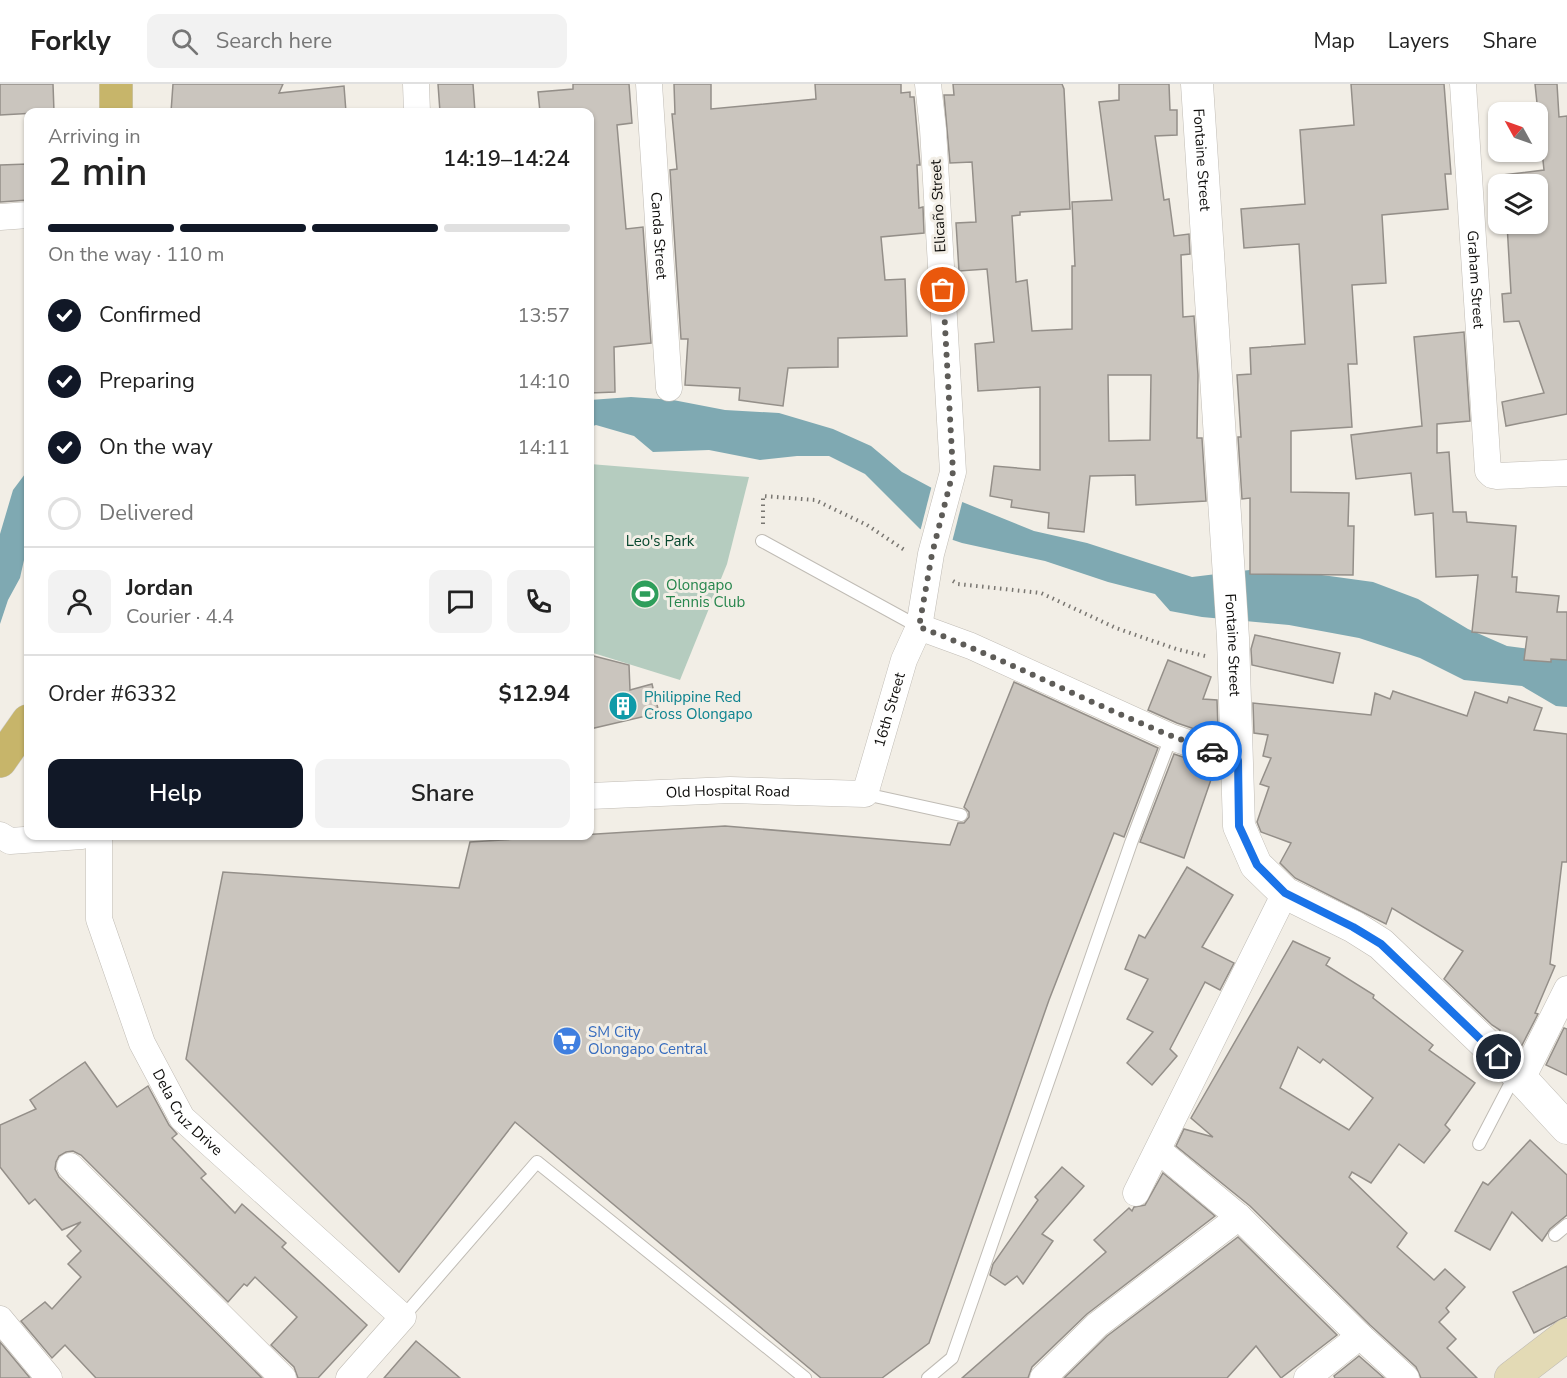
<!DOCTYPE html>
<html lang="en">
<head>
<meta charset="utf-8">
<style>
	:root { --surface:#fff; --page:#f2f2f2; --text:#222; --muted:#767676; --line:#e0e0e0; --accent:#111827 }
	body { margin:0; font-family:"Nunito Sans",sans-serif; background:var(--page); color:var(--text); height:100vh; display:flex; flex-direction:column; font-size:22px; white-space:nowrap }
	* { box-sizing:border-box; margin:0 }
	p { font-size:20px; color:var(--muted) }
	.icon { flex:none; width:33px; height:33px; fill:none; stroke:currentColor; stroke-width:2; stroke-linecap:round; stroke-linejoin:round }
	.map { position:relative; flex:1; overflow:hidden }
	.side { position:absolute; left:24px; top:24px; width:570px; height:732px; display:flex; flex-direction:column; background:var(--surface); border-radius:12px; box-shadow:0 2px 4px #0004 }
	.side>* { flex:none }
	.needle { width:39px; rotate:310deg }
	.buttons { position:absolute; left:1488px; top:18px; display:grid; gap:12px }
	.buttons a { display:grid; place-items:center; width:60px; height:60px; border-radius:12px; background:var(--surface); box-shadow:0 2px 4px #0004; font-size:30px }
	.pin { position:absolute; display:grid; place-items:center; width:51px; height:51px; color:#fff; margin:-26px; border:3px solid #fff; border-radius:50%; box-shadow:0 2px 6px #0007 }
	.courier { position:absolute; display:grid; place-items:center; width:60px; height:60px; margin:-30px; border:4px solid #1a73e8; border-radius:50%; background:#fff; color:#222; box-shadow:0 2px 8px #0007 }
	.summary em { font-style:normal; font-weight:600 }
	.summary div { display:flex; flex-direction:column-reverse }
	.summary { display:flex; align-items:center; justify-content:space-between; height:102px; padding:0 24px }
	h1 { font-size:39px; font-weight:600; line-height:45px }
	.bar { display:grid; grid-template-columns:repeat(4,1fr); gap:9px 6px; align-content:center; height:72px; padding:0 24px }
	.bar i { height:8px; border-radius:4px; background:var(--line) }
	.bar .active { background:var(--accent) }
	.bar p { grid-column:span 4 }
	.line { display:flex; align-items:center; gap:15px; padding:0 24px; border-top:2px solid var(--line) }
	.line div { flex:1 }
	.round { display:grid; place-items:center; flex:none; width:63px; height:63px; border-radius:12px; background:var(--page) }
	ol { padding:0 24px; list-style:none }
	li { display:flex; align-items:center; gap:18px; height:66px }
	li p { margin-inline-start:auto }
	li .icon { padding:6px; border-radius:50%; background:var(--accent); color:#fff; stroke-width:4 }
	li:last-child { color:var(--muted) }
	li i { width:33px; height:33px; border:3px solid var(--line); border-radius:50% }
	.button { display:flex; gap:12px; margin-top:auto; padding:12px 24px }
	.button a { flex:1; height:69px; border-radius:12px; background:var(--accent); color:#fff; font-size:24px; font-weight:600; line-height:69px; text-align:center }
	.button a+a { background:var(--page); color:var(--text) }
	header { display:flex; align-items:center; gap:36px; box-sizing:border-box; height:84px; padding:0 30px; background:var(--surface); border-bottom:2px solid var(--line) }
	header strong { font-size:28px }
	nav { display:flex; gap:33px; margin-inline-start:auto; font-size:21px }
	.search { width:420px; height:54px; background:var(--page); display:flex; align-items:center; gap:15px; box-sizing:border-box; padding:0 21px; border-radius:12px; color:var(--muted); font-size:22px }
	.map>svg:first-child { display:block }
	.green { fill:#b5ccbf }
	.water { fill:#7fa9b2 }
	.pier { fill:#f2eee6 }
	.building { fill:#cac5be; stroke:#948f89; stroke-width:1.5; fill-rule:evenodd }
	.lines { fill:none; stroke-linecap:round; stroke-linejoin:round }
	.service-casing { stroke:#c0bcb5; stroke-width:14 }
	.minor-casing { stroke:#c0bcb5; stroke-width:27 }
	.tertiary-casing { stroke:#c0bcb5; stroke-width:33 }
	.secondary-casing { stroke:#c0bcb5; stroke-width:34 }
	.primary-casing { stroke:#cacac9; stroke-width:34 }
	.path { stroke:#797671; stroke-width:4; stroke-dasharray:1.5 4.5; stroke-linecap:butt }
	.service { stroke:#fff; stroke-width:12 }
	.minor { stroke:#fff; stroke-width:26 }
	.tertiary { stroke:#fff; stroke-width:32 }
	.secondary { stroke:#e3dab5; stroke-width:33 }
	.primary { stroke:#c7b56a; stroke-width:33 }
	.done { stroke:#5e5c58; stroke-width:6; stroke-dasharray:0 10.8 }
	.route { stroke:#1a73e8; stroke-width:8 }
	.labels { text-anchor:middle; stroke-width:6; stroke-linejoin:round; paint-order:stroke }
	.street-label { font-size:15px; fill:#0e0d0b; stroke:#f2eee6 }
	.park-label { font-size:15px; fill:#05472d; stroke:#f2eee6 }
	.leisure-label { font-size:15px; fill:#27864d; stroke:#f2eee6; text-anchor:start }
	.culture-label { font-size:15px; fill:#0d838f; stroke:#f2eee6; text-anchor:start }
	.shop-label { font-size:15px; fill:#366cbe; stroke:#f2eee6; text-anchor:start }
</style>
</head>
<body>
<header>
<strong>Forkly</strong>
<div class="search"><svg class="icon" aria-label="search" viewBox="0 0 24 24"><circle cx="10" cy="10" r="6"/><path d="M15 15l6 6"/></svg>Search here</div>
<nav><a>Map</a><a>Layers</a><a>Share</a></nav>
</header>
<div class="map">
<svg width="1567" height="1294" viewBox="0 0 1567 1294">
	<rect width="100%" height="100%" fill="#f2eee6"/>
	<polygon class="green" points="590,380 749,393 727,480 680,596 590,568"/>
	<g class="water">
		<polygon points="631,313 673,316 725,326 779,329 833,345 871,362 902,388 945,411 1034,447 1087,459 1192,493 1283,482 1322,491 1373,498 1418,515 1468,545 1507,562 1567,570 1567,623 1556,622 1522,602 1464,596 1420,574 1359,554 1289,541 1202,533 1170,527 1155,510 1108,498 1045,477 962,459 920,445 865,390 829,372 797,372 760,376 709,366 653,368 634,352 596,341 590,343 590,316"/>
		<polygon points="28,386 28,458 20,494 8,516 0,540 0,450 13,406"/>
	</g>
	<polygon class="pier" points="932,401 963,415 952,458 920,448"/>
	<g class="building">
		<polygon points="0,0 53,0 54,28 0,31"/>
		<polygon points="173,0 283,0 279,9 344,2 346,28 171,28"/>
		<polygon points="438,0 473,0 475,28 440,28"/>
		<polygon points="573,0 629,0 632,39 617,41 626,145 643,143 651,259 614,263 615,308 590,309 590,28 540,28 538,8 573,5"/>
		<polygon points="674,0 711,0 711,25 816,15 815,0 901,0 901,9 910,8 910,13 914,13 920,81 917,81 919,124 923,123 924,149 881,153 885,196 905,195 907,252 838,254 838,283 788,284 783,322 739,316 740,304 685,301 688,255 681,255 670,86 677,85 672,30 675,30"/>
		<path d="M 953,0 L 1062,0 L 1064,5 L 1070,125 L 1020,128 L 1020,131 L 1012,132 L 1016,198 L 1027,196 L 1032,247 L 1072,245 L 1072,182 L 1075,182 L 1072,118 L 1112,116 L 1099,18 L 1119,16 L 1119,0 L 1169,0 L 1170,26 L 1177,26 L 1177,51 L 1155,52 L 1164,116 L 1169,115 L 1174,152 L 1189,150 L 1190,170 L 1181,171 L 1183,233 L 1194,232 L 1198,291 L 1197,354 L 1202,354 L 1206,417 L 1136,421 L 1135,391 L 1090,392 L 1084,448 L 1048,444 L 1049,429 L 1011,423 L 1012,416 L 990,412 L 994,382 L 1040,386 L 1040,303 L 978,307 L 975,260 L 994,258 L 987,185 L 959,187 L 956,139 L 976,138 L 972,78 L 950,79 L 944,11 L 954,11 ZM 1108,291 L 1151,291 L 1150,356 L 1109,357 Z"/>
		<polygon points="1351,0 1444,0 1451,90 1445,90 1448,125 1382,131 1386,199 1352,201 1357,280 1348,280 1352,343 1291,347 1291,408 1349,409 1348,442 1354,442 1353,491 1250,490 1250,414 1242,415 1238,353 1241,353 1237,291 1251,290 1250,264 1305,260 1299,160 1244,164 1241,125 1305,120 1300,46 1354,41"/>
		<polygon points="1535,0 1557,0 1559,33 1567,32 1567,330 1506,342 1502,318 1544,309 1519,237 1504,238 1502,210 1511,209 1507,140 1538,140 1538,100 1505,100 1503,91 1544,86"/>
		<polygon points="28,80 28,116 0,118 0,81"/>
		<polygon points="1464,248 1470,337 1437,340 1437,369 1449,368 1453,428 1466,428 1467,438 1516,442 1512,493 1517,493 1516,508 1559,512 1557,528 1567,528 1567,576 1551,575 1551,578 1524,576 1527,553 1472,548 1478,491 1436,493 1433,429 1415,431 1411,389 1356,395 1351,351 1422,342 1414,253"/>
		<polygon points="1255,551 1340,569 1333,599 1252,581 1251,565"/>
		<polygon points="590,571 629,581 630,606 652,600 659,629 590,645"/>
		<polygon points="1168,576 1211,593 1203,615 1217,616 1218,646 1215,646 1215,652 1177,639 1148,626"/>
		<polygon points="1014,598 1158,664 1124,753 1114,749 1049,916 929,1259 882,1294 821,1294 515,1038 399,1188 186,975 223,788 459,804 470,758 725,742 950,761 958,739 964,739 969,733 969,728 964,723"/>
		<polygon points="1393,607 1467,632 1475,608 1507,619 1509,613 1542,624 1534,646 1567,650 1567,778 1562,778 1550,880 1555,882 1535,929 1538,930 1519,967 1499,948 1500,946 1492,941 1444,895 1463,867 1392,824 1386,840 1295,794 1280,779 1291,759 1261,748 1257,738 1269,703 1260,700 1271,674 1263,672 1268,651 1254,649 1253,619 1371,631 1375,609 1390,615"/>
		<polygon points="1174,670 1215,684 1184,774 1140,758"/>
		<polygon points="1187,783 1233,811 1202,863 1234,879 1220,906 1205,898 1170,965 1177,972 1152,1001 1127,979 1153,948 1127,935 1148,895 1125,885 1139,851 1145,854"/>
		<path d="M 1293,857 L 1330,874 L 1326,881 L 1374,911 L 1373,914 L 1433,961 L 1429,966 L 1475,999 L 1445,1041 L 1450,1046 L 1424,1079 L 1399,1060 L 1371,1099 L 1352,1088 L 1349,1093 L 1407,1149 L 1397,1163 L 1434,1196 L 1445,1185 L 1465,1203 L 1446,1224 L 1449,1228 L 1439,1238 L 1456,1255 L 1447,1264 L 1477,1294 L 1421,1294 L 1416,1283 L 1370,1241 L 1250,1122 L 1176,1062 L 1184,1045 L 1213,1053 L 1191,1034 ZM 1298,963 L 1320,979 L 1323,975 L 1373,1014 L 1349,1046 L 1280,1004 Z"/>
		<polygon points="1564,944 1567,945 1567,991 1546,981"/>
		<polygon points="85,978 117,1023 148,1002 169,1041 177,1050 172,1054 206,1090 201,1094 235,1129 242,1120 286,1159 282,1163 367,1241 318,1294 298,1294 294,1283 271,1261 297,1233 255,1193 247,1202 244,1200 228,1218 81,1071 73,1067 66,1068 59,1072 56,1078 55,1085 59,1093 262,1294 96,1294 65,1261 52,1274 21,1237 45,1218 52,1225 81,1193 68,1180 81,1167 67,1152 81,1138 62,1146 35,1115 29,1120 0,1083 0,1041 36,1025 30,1016"/>
		<polygon points="1530,1056 1567,1091 1567,1131 1550,1145 1542,1157 1512,1128 1490,1166 1455,1147 1483,1098 1488,1101"/>
		<polygon points="1062,1083 1084,1102 1042,1150 1053,1157 1023,1200 1017,1192 1005,1201 990,1191 993,1180 1038,1116 1035,1113"/>
		<polygon points="1163,1089 1215,1132 1087,1230 1032,1283 1028,1294 962,1294 1106,1168 1094,1156 1129,1124 1132,1127 1134,1123 1145,1121"/>
		<polygon points="1238,1153 1337,1251 1281,1294 1256,1262 1227,1294 1064,1294 1107,1252"/>
		<polygon points="1567,1182 1567,1232 1534,1249 1513,1208"/>
		<polygon points="416,1257 460,1294 384,1294"/>
		<polygon points="0,1258 30,1294 0,1294"/>
		<polygon points="1359,1272 1384,1294 1335,1294 1334,1292"/>
	</g>
	<g class="lines">
		<g class="service-casing">
			<g id="service">
				<polyline points="762,457 919,543"/>
				<polyline points="865,710 961,731"/>
				<polyline points="1479,1060 1516,989"/>
				<polyline points="1555,1151 1567,1141"/>
				<polyline points="403,1233 537,1078 805,1294"/>
				<polyline points="928,1294 952,1274 1131,759 1171,653"/>
			</g>
		</g>
		<g class="minor-casing">
			<g id="minor">
				<polyline points="416,0 417,28"/>
				<path id="s1" d="M 649,0 L 669,304"/>
				<path id="s2" d="M 1463,0 L 1488,387 L 1492,391 L 1497,392 L 1567,389"/>
				<polyline points="0,133 28,131"/>
				<polyline points="919,543 971,562 1171,653 1238,676"/>
				<path id="s3" d="M 590,712 L 730,706 L 865,710 L 904,576 L 919,543 L 931,470 L 953,388 L 933,45 L 928,0"/>
				<polyline points="0,751 10,757 82,752"/>
				<path id="s4" d="M 99,752 L 99,835 L 142,959 L 182,1034 L 403,1233 L 349,1294"/>
				<polyline points="1522,995 1567,905"/>
				<polyline points="1158,1066 1239,1133 1360,1252 1406,1294"/>
				<polyline points="70,1082 283,1294"/>
				<polyline points="1136,1109 1285,809"/>
				<polyline points="0,1235 49,1294"/>
				<polyline points="1043,1294 1097,1241 1239,1133"/>
				<polyline points="1307,1294 1360,1252"/>
			</g>
		</g>
		<g class="tertiary-casing">
			<g id="tertiary">
				<path id="s5" d="M 1197,0 L 1233,554 L 1239,742 L 1256,781 L 1285,809 L 1354,843 L 1381,860 L 1516,989 L 1567,1044"/>
			</g>
		</g>
		<g class="secondary-casing">
			<polyline id="secondary" points="1511,1294 1567,1251"/>
		</g>
		<g class="primary-casing">
			<g id="primary">
				<polyline points="116,28 116,0"/>
				<polyline points="0,677 28,637"/>
			</g>
		</g>
		<g class="path">
			<polyline points="763,440 763,412 815,416 867,441 906,467"/>
			<polyline points="953,497 958,500 1041,509 1116,544 1176,565 1205,572"/>
		</g>
		<use href="#service" class="service"/>
		<use href="#minor" class="minor"/>
		<use href="#tertiary" class="tertiary"/>
		<use href="#secondary" class="secondary"/>
		<use href="#primary" class="primary"/>
	</g>
	<g class="lines">
		<path class="done" d="M 943,206 L 953,388 L 932,470 L 919,543 C 1019,580 1112,632 1212,667"/>
		<polyline class="route" points="1212,667 1238,676 1239,742 1257,781 1285,809 1353,843 1381,860 1499,973"/>
	</g>
	<defs>
		<g id="stadium-disc" transform="scale(1.5)"><circle r="9.5" fill="#2e9e5b" stroke="#f2eee6"/><path d="M0-5a6.5 5 0 1 0 0 10a6.5 5 0 1 0 0-10ZM-3.5-1.8h7v3.6h-7Z" fill="#fff"/></g>
		<g id="building-disc" transform="scale(1.5)"><circle r="9.5" fill="#0f9aa8" stroke="#f2eee6"/><path d="M-4-6H4V6H1V3H-1V6H-4ZM-2.5-4.3h1.7v1.8h-1.7ZM.8-4.3h1.7v1.8H.8ZM-2.5-1h1.7V.8h-1.7ZM.8-1h1.7V.8H.8Z" fill="#fff"/></g>
		<g id="supermarket-disc" transform="scale(1.5)"><circle r="9.5" fill="#3f7fe0" stroke="#f2eee6"/><path d="M-6-5.5h2.5l.6 2H6L4.5 2H-2.5L-4.4-4H-6ZM-1.5 3.2a1.3 1.3 0 1 0 .1 0ZM3 3.2a1.3 1.3 0 1 0 .1 0Z" fill="#fff"/></g>
	</defs>
	<g fill-rule="evenodd">
		<use href="#stadium-disc" x="645" y="510"/>
		<use href="#building-disc" x="623" y="622"/>
		<use href="#supermarket-disc" x="567" y="957"/>
	</g>
	<g class="labels">
		<g class="street-label">
			<text dy="5" stroke="none"><textPath href="#s5" startOffset="76">Fontaine Street</textPath></text>
			<text transform="translate(938 122) rotate(-93)" y="5">Elicaño Street</text>
			<text dy="5" stroke="none"><textPath href="#s1" startOffset="152">Canda Street</textPath></text>
			<text dy="5" stroke="none"><textPath href="#s2" startOffset="196">Graham Street</textPath></text>
			<text dy="5" stroke="none"><textPath href="#s5" startOffset="562">Fontaine Street</textPath></text>
			<text dy="5" stroke="none"><textPath href="#s3" startOffset="363">16th Street</textPath></text>
			<text dy="5" stroke="none"><textPath href="#s3" startOffset="138">Old Hospital Road</textPath></text>
			<text dy="5" stroke="none"><textPath href="#s4" startOffset="298">Dela Cruz Drive</textPath></text>
		</g>
		<g class="park-label">
			<text x="660" y="462">Leo's Park</text>
		</g>
		<g class="leisure-label">
			<text x="666" y="506">Olongapo<tspan x="666" dy="17">Tennis Club</tspan></text>
		</g>
		<g class="culture-label">
			<text x="644" y="618">Philippine Red<tspan x="644" dy="17">Cross Olongapo</tspan></text>
		</g>
		<g class="shop-label">
			<text x="588" y="953">SM City<tspan x="588" dy="17">Olongapo Central</tspan></text>
		</g>
	</g>
</svg>
<div class="buttons">
<a><svg class="needle" viewBox="-14 -14 28 28"><path d="M0-13l5 13h-10z" fill="#e53935"/><path d="M0 13l5-13h-10z" fill="#767676"/></svg></a>
<a><svg class="icon" aria-label="layers" viewBox="0 0 24 24"><path d="M12 4l9 5-9 5-9-5zM3 14l9 5 9-5"/></svg></a>
</div>
<div class="pin" style="left:943px;top:206px;background:#ea580c"><svg class="icon" aria-label="bag" viewBox="0 0 24 24"><path d="M5 8h14l-1 12H6zM9 8a3 3 0 0 1 6 0"/></svg></div>
<div class="pin" style="left:1499px;top:973px;background:#1f2937"><svg class="icon" aria-label="home" viewBox="0 0 24 24"><path d="M3 11l9-7 9 7M6 9v11h12V9"/></svg></div>
<div class="courier" style="left:1212px;top:667px"><svg class="icon" aria-label="car" viewBox="0 0 24 24"><path d="M5 17H2v-5l4-1 3-4h7l3 4 3 1v5h-3M9 17h6M6 11h13"/><circle cx="7" cy="17" r="2"/><circle cx="17" cy="17" r="2"/></svg></div>
<section class="side">
<div class="summary"><div><h1>2 min</h1><p>Arriving in</p></div><em>14:19–14:24</em></div>
<div class="bar"><i class="active"></i><i class="active"></i><i class="active"></i><i></i><p>On the way · 110 m</p></div>
<ol>
<li><svg class="icon" aria-label="check" viewBox="0 0 24 24"><path d="M5 12l5 5 9-10"/></svg>Confirmed<p>13:57</p></li>
<li><svg class="icon" aria-label="check" viewBox="0 0 24 24"><path d="M5 12l5 5 9-10"/></svg>Preparing<p>14:10</p></li>
<li><svg class="icon" aria-label="check" viewBox="0 0 24 24"><path d="M5 12l5 5 9-10"/></svg>On the way<p>14:11</p></li>
<li><i></i>Delivered</li>
</ol>
<div class="line" style="height:108px"><a class="round"><svg class="icon" aria-label="person" viewBox="0 0 24 24"><circle cx="12" cy="8" r="4"/><path d="M4 21q1-7 8-7t8 7"/></svg></a><div><b>Jordan</b><p>Courier · 4.4</p></div><a class="round"><svg class="icon" aria-label="chat" viewBox="0 0 24 24"><path d="M4 5h16v11H9l-5 4z"/></svg></a><a class="round"><svg class="icon" aria-label="phone" viewBox="0 0 24 24"><path d="M5 4h4l2 5-3 2q2 4 5 5l2-3 5 2v4C11 20 4 13 5 4z"/></svg></a></div>
<div class="line" style="height:78px"><div>Order #6332</div><b>$12.94</b></div>
<div class="button"><a>Help</a><a>Share</a></div>
</section>
</div>
</body>
</html>
